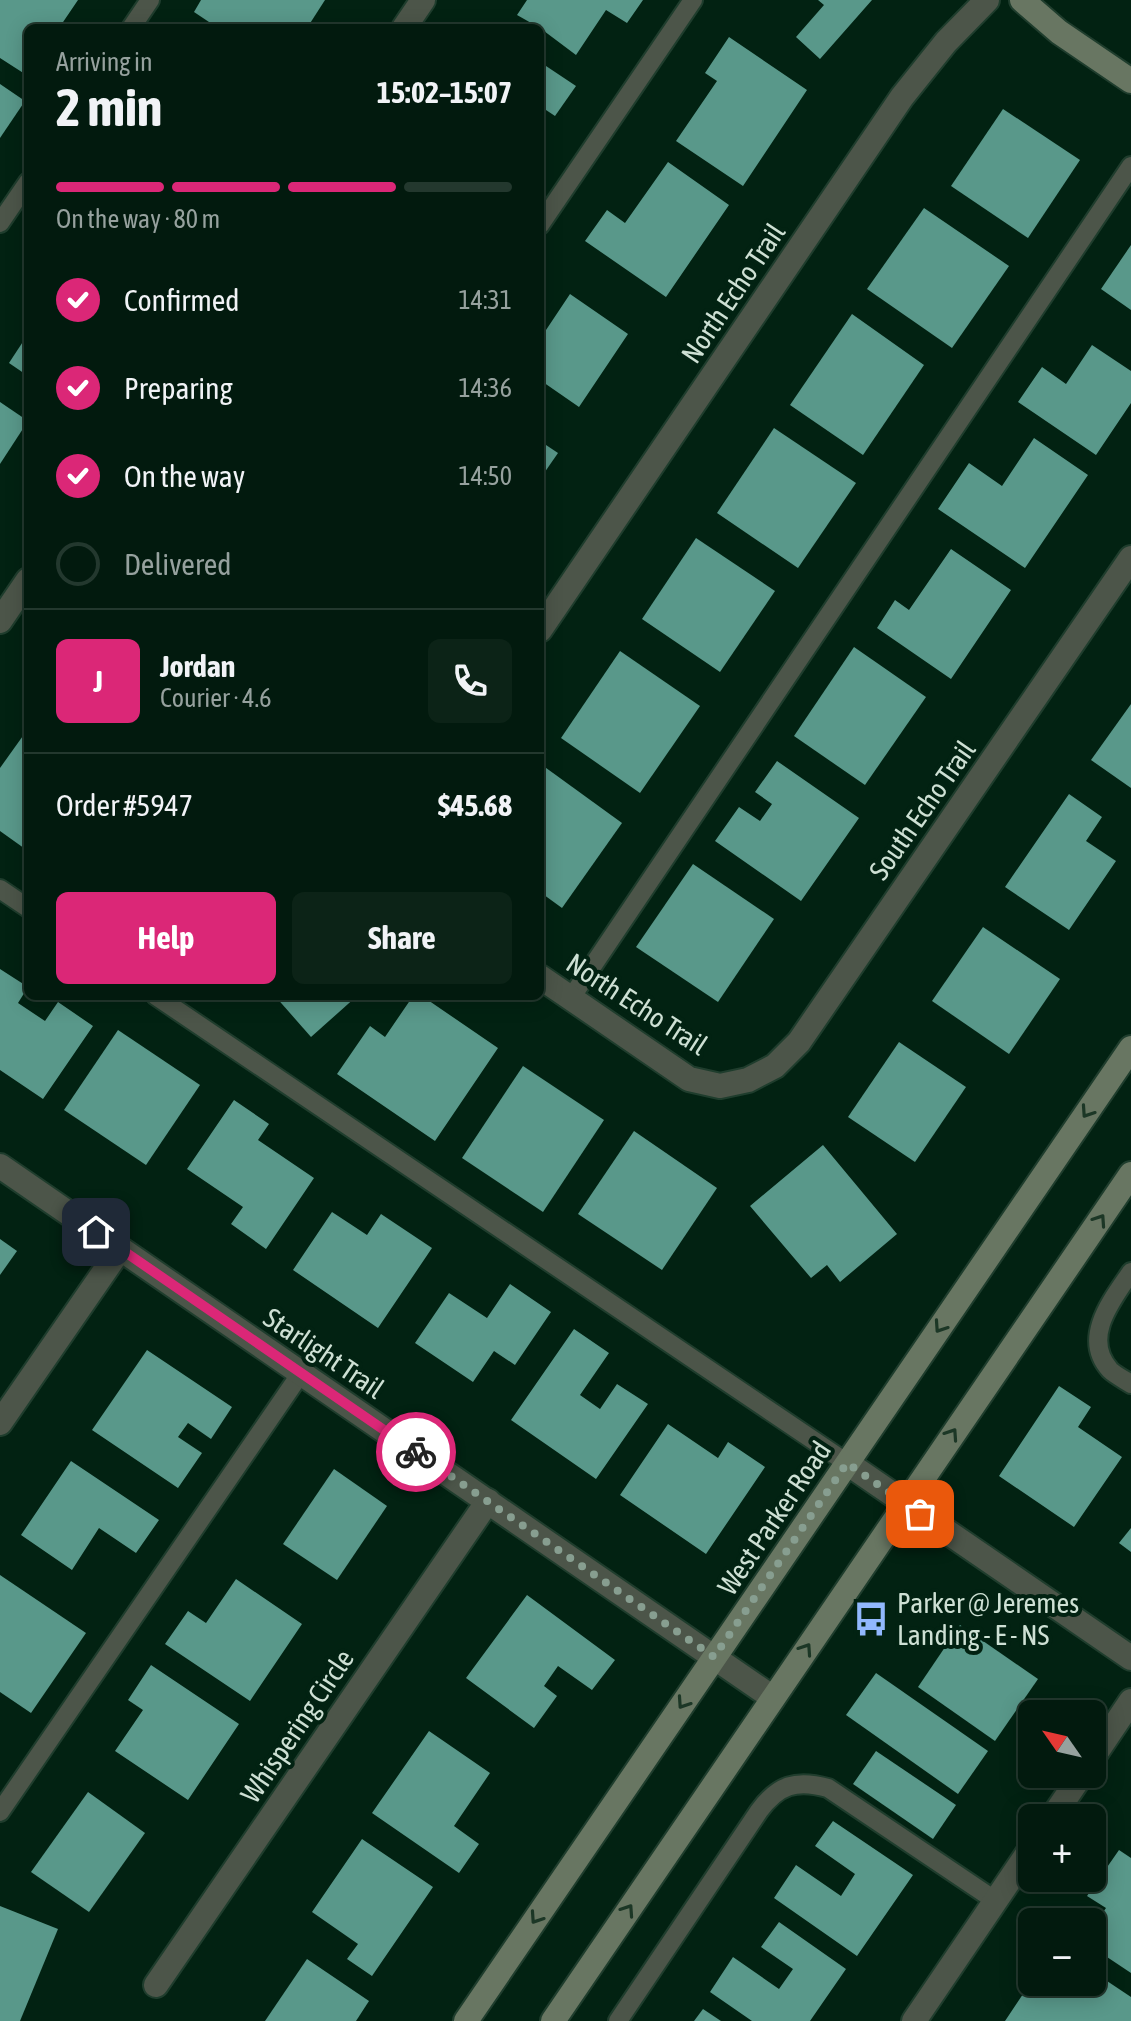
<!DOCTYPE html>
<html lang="en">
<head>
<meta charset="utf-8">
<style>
	:root { --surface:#021a0e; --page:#0c2317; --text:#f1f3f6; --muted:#96a19e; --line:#23382e; --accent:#db2777 }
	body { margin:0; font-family:"Asap Condensed",sans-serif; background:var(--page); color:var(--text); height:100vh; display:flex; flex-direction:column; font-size:30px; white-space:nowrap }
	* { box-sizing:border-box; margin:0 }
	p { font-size:26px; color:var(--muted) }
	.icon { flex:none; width:44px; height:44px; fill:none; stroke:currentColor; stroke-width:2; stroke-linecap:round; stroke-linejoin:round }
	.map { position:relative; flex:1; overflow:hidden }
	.side { position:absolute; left:24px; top:24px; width:520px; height:976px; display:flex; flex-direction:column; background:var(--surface); border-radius:12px; box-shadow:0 4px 20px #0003,0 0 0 2px var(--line) }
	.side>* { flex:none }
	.needle { width:52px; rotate:304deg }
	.fabs { position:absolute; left:1018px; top:1700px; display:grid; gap:16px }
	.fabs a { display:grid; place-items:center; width:88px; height:88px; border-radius:12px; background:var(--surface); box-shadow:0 4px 20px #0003,0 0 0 2px var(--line); font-size:40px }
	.pin { position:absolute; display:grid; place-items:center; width:68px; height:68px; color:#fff; margin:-34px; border-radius:16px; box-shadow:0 4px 12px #0006 }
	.courier { position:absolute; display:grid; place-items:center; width:80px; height:80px; margin:-40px; border:6px solid #db2777; border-radius:50%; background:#fff; color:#222; box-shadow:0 2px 10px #0007 }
	.overview em { font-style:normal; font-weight:700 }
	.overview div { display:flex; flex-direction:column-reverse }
	.overview { display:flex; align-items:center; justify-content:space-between; height:136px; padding:0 32px }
	h1 { font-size:52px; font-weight:700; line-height:60px }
	.bar { display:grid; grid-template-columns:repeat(4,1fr); gap:12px 8px; align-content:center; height:96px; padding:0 32px }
	.bar i { height:10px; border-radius:6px; background:var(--line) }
	.bar .active { background:var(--accent) }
	.bar p { grid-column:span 4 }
	.line { display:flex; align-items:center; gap:20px; padding:0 32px; border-top:2px solid var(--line) }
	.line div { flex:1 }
	.round { display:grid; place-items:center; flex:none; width:84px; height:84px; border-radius:12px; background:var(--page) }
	ol { padding:0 32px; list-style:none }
	li { display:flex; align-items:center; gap:24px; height:88px }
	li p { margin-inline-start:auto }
	li .icon { padding:8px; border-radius:50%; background:var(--accent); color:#fff; stroke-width:4 }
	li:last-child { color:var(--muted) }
	li i { width:44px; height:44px; border:4px solid var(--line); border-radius:50% }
	.button { display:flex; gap:16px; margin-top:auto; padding:16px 32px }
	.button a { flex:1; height:92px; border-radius:12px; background:var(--accent); color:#fff; font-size:32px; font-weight:700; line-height:92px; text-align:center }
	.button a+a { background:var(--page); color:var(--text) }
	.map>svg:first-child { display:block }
	.building { fill:#59988a }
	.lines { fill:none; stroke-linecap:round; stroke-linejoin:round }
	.lane-casing { stroke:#1f3d2d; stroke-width:22 }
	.street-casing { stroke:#1f3d2d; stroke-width:28 }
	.secondary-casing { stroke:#1f3d2d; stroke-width:28 }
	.lane { stroke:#4c5549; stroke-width:18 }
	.street { stroke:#4c5549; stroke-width:24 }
	.secondary { stroke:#687662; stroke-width:24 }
	.oneway { stroke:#1c3726 }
	.done { stroke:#879e90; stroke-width:8; stroke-dasharray:0 14.4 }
	.route { stroke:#db2777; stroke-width:10 }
	.labels { text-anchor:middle; stroke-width:8; stroke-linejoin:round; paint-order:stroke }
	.street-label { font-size:28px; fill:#cee0d4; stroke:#022212 }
	.poi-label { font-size:28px; fill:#cee0d4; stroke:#022212; text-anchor:start }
</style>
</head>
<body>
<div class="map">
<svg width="1131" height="2021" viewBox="0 0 1131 2021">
	<rect width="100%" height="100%" fill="#022212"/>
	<g class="building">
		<polygon points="0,0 78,0 59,28 28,28 28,76 0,58"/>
		<polygon points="201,0 325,0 307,28 218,28 194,12"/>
		<polygon points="527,0 643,0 627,23 606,10 576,55 540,28 517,15"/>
		<polygon points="818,0 872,0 820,59 796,37 824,5"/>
		<polygon points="729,37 807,90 743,186 676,141 717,81 705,73"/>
		<polygon points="540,62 576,86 555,116 540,106"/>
		<polygon points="0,84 25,101 0,138"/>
		<polygon points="1003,109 1080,160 1028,238 951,186"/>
		<polygon points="668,162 729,205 666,297 585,241 607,210 625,223"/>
		<polygon points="924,208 1009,266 952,348 867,289"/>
		<polygon points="1131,245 1131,310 1101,289"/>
		<polygon points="570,294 628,334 579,407 540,380 540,326 546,330"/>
		<polygon points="852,314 924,365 863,455 790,405"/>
		<polygon points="28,334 28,376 9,363"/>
		<polygon points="1092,345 1131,371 1131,403 1096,455 1018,402 1042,367 1066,384"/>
		<polygon points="0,402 28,421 0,464"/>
		<polygon points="774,428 856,483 798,568 717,513"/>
		<polygon points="1034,438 1088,475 1025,568 938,509 969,463 1002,486"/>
		<polygon points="540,441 558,453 540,479"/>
		<polygon points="696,538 775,591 720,672 642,619"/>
		<polygon points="951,549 1011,590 951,679 877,628 895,600 909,610"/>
		<polygon points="854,647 926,697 865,785 794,736"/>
		<polygon points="620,651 700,706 640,793 561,738"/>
		<polygon points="1131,704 1131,788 1091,760"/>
		<polygon points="25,733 28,735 28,851 0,831 0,768"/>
		<polygon points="777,761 859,818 801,901 715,841 739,807 760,821 772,804 755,792"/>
		<polygon points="542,765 622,823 562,908 540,892 540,768"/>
		<polygon points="1069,794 1102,817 1086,841 1116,861 1069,930 1005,887"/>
		<polygon points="693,864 774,919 718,1002 636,947"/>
		<polygon points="983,927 1060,979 1009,1054 932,1001"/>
		<polygon points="0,969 28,987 18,1003 45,1021 58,1002 93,1026 43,1099 0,1070"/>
		<polygon points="275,996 357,996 311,1037"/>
		<polygon points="413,996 422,996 498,1048 435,1141 337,1074 370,1026 385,1037"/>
		<polygon points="118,1030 200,1085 146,1165 64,1110"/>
		<polygon points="899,1042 966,1087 915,1162 848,1117"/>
		<polygon points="523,1066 604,1120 543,1212 462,1158"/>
		<polygon points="234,1100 269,1124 258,1140 314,1178 266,1249 231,1224 243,1207 187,1169"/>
		<polygon points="634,1131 717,1188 662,1270 578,1214"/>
		<polygon points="823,1145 897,1234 840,1282 827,1265 811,1278 750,1206"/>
		<polygon points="332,1212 367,1235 381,1214 432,1248 378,1328 293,1270"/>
		<polygon points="0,1239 17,1251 0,1275"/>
		<polygon points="510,1284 551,1312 515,1365 494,1351 473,1382 415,1343 449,1293 487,1318"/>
		<polygon points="574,1329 609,1353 580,1395 600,1409 617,1384 648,1404 596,1479 511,1420"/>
		<polygon points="147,1350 232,1407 211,1439 188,1423 178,1437 202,1453 178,1488 92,1430"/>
		<polygon points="1059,1386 1091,1407 1078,1427 1122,1457 1074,1527 999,1476"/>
		<polygon points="668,1424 718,1458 728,1442 765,1467 706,1554 620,1495"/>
		<polygon points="71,1461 159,1520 136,1553 99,1528 72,1570 21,1535"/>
		<polygon points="334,1469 387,1506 337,1580 283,1544"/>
		<polygon points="1131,1528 1131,1552 1119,1543"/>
		<polygon points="0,1575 86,1633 31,1713 0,1692"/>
		<polygon points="236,1579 302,1624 250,1701 165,1644 188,1611 206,1623"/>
		<polygon points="527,1595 615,1660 592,1690 558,1666 544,1686 557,1696 534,1728 466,1678"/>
		<polygon points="960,1625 1038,1679 995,1741 918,1687"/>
		<polygon points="151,1665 239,1724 188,1800 115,1751 143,1710 128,1700"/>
		<polygon points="876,1673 988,1751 958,1794 846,1715"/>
		<polygon points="429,1731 490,1773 454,1826 479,1844 459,1873 372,1813"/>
		<polygon points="876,1751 956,1805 933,1839 853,1784"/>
		<polygon points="88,1792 145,1833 89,1912 31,1872"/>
		<polygon points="833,1821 913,1875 857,1956 774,1898 796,1865 841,1896 855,1874 815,1846"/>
		<polygon points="362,1839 433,1887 372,1976 347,1959 358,1944 312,1912"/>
		<polygon points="1119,1850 1131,1858 1131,1973 1092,1947 1092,1928 1106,1908 1087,1896"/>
		<polygon points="0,1906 58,1929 20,2021 0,2021"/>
		<polygon points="779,1922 846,1969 810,2021 752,2021 710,1992 733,1957 779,1989 793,1969 761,1947"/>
		<polygon points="307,1959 369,2001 356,2021 265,2021"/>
		<polygon points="1092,1971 1131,1997 1131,2021 1005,2021 1031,1982 1092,1982"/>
		<polygon points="703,2009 721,2021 694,2021"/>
	</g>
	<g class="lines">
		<g class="lane-casing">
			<g id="lane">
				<polyline points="131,28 150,0"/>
				<polyline points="0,223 28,182"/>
				<polyline points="540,225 693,0"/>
				<polyline points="0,889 28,908"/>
				<polyline points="156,996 847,1463"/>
				<polyline points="571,998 1131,166"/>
				<path d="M 1131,1272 C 1112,1300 1081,1338 1110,1370 C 1115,1375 1125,1380 1131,1384"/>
				<polyline points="0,1812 301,1373"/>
				<path d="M 618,2021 L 759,1811 C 778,1785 796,1779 828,1788 L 996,1901"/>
			</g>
		</g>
		<g class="street-casing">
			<g id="street">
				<polyline points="404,28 423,0"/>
				<polyline points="0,621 28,580"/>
				<polyline points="540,630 902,97 946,42 987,0"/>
				<polyline points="540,977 689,1079 720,1086 748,1080 775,1066 799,1042 1131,558"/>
				<polyline points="0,1166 773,1698"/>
				<polyline points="0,1423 120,1249"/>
				<polyline points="847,1463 1131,1658"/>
				<polyline points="1092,1759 1131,1701"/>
				<polyline points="1052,1818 1082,1774"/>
				<polyline points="156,1985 488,1501"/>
				<polyline points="914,2021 1032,1847"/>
			</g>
		</g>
		<g class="secondary-casing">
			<g id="secondary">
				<polyline points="1022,0 1059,32 1131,81"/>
				<polyline points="466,2021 1131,1048"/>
				<polyline points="553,2021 1131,1174"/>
			</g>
		</g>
		<use href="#lane" class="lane"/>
		<use href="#street" class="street"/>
		<use href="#secondary" class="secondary"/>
	</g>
	<defs><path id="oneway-chevron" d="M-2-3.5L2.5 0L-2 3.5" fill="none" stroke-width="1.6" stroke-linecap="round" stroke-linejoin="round" transform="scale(2)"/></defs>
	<g class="oneway">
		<use href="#oneway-chevron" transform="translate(1087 1112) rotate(124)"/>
		<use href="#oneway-chevron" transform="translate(1100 1220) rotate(-56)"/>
		<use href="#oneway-chevron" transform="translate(940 1327) rotate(124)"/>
		<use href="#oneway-chevron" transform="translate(952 1434) rotate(-56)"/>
		<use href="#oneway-chevron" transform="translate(806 1649) rotate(-56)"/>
		<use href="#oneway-chevron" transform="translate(683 1703) rotate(124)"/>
		<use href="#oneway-chevron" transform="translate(628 1910) rotate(-56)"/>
		<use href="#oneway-chevron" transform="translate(536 1918) rotate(124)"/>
	</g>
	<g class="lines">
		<polyline class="done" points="416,1452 714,1657 847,1463 920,1514"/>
		<polyline class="route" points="96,1232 416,1452"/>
	</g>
	<defs>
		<g id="bus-bare" transform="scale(2.76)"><path d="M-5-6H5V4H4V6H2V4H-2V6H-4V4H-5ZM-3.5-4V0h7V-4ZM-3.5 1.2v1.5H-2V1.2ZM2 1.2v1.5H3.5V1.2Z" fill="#91b8fd" stroke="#022212" stroke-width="2.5" paint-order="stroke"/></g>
	</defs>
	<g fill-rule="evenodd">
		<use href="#bus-bare" x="871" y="1619"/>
	</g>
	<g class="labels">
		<g class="street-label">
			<text transform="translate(733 293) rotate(-56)" y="10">North Echo Trail</text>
			<text transform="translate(922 810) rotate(-55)" y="10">South Echo Trail</text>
			<text transform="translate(637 1004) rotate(33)" y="10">North Echo Trail</text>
			<text transform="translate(324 1353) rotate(34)" y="10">Starlight Trail</text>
			<text transform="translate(774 1518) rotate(-56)" y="10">West Parker Road</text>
			<text transform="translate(297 1726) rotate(-56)" y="10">Whispering Circle</text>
		</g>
		<g class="poi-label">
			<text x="897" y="1613">Parker @ Jeremes<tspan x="897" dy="32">Landing - E - NS</tspan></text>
		</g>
	</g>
</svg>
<div class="fabs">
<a><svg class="needle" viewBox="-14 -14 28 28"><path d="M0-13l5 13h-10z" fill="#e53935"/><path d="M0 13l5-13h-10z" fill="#96a19e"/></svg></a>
<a>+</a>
<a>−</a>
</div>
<div class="pin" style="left:920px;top:1514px;background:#ea580c"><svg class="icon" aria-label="bag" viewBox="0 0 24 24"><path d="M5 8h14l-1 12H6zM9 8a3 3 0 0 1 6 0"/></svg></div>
<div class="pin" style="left:96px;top:1232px;background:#1f2937"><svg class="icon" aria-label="home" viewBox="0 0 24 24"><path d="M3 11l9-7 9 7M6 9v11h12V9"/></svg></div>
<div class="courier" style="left:416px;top:1452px"><svg class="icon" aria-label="bike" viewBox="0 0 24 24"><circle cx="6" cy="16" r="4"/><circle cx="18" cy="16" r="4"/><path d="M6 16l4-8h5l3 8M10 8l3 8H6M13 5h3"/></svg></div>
<section class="side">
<div class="overview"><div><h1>2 min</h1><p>Arriving in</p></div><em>15:02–15:07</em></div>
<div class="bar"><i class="active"></i><i class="active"></i><i class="active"></i><i></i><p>On the way · 80 m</p></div>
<ol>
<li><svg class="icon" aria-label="check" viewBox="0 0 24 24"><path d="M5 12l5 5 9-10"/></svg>Confirmed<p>14:31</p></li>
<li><svg class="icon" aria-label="check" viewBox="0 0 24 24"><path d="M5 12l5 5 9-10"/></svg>Preparing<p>14:36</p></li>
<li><svg class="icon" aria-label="check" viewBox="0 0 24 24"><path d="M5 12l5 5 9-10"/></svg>On the way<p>14:50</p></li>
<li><i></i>Delivered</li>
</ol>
<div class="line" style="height:144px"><b class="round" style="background:var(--accent);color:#fff">J</b><div><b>Jordan</b><p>Courier · 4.6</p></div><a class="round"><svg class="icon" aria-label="phone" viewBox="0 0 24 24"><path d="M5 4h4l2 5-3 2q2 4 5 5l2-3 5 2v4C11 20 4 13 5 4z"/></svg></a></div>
<div class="line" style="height:104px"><div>Order #5947</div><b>$45.68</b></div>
<div class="button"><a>Help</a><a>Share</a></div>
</section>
</div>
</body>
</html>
